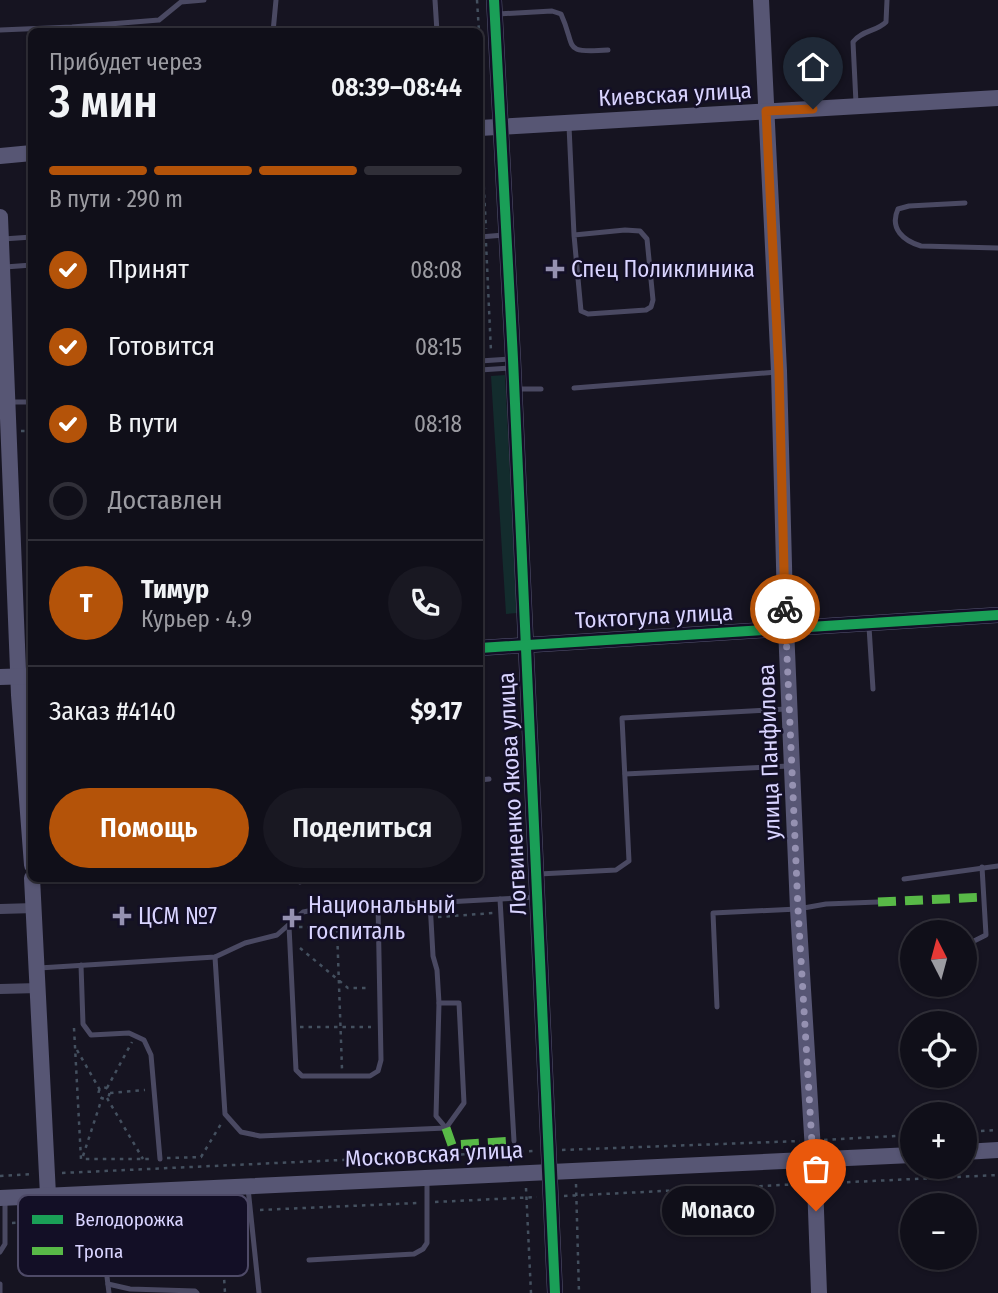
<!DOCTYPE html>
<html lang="ru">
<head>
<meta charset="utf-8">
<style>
	:root { --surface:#100f19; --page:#191822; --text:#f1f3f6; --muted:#9c9ca2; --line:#302f38; --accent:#b45309 }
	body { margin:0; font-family:"Fira Sans Condensed",sans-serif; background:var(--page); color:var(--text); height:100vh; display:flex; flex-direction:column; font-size:26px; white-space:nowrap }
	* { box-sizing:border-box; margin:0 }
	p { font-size:23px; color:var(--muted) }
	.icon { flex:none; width:38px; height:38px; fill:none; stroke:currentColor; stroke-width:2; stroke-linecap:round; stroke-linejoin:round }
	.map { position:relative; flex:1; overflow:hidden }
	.details { position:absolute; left:28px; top:28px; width:455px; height:854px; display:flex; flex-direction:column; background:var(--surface); border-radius:10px; box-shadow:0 2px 5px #0004,0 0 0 2px var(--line) }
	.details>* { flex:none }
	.needle { width:46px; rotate:354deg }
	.controls { position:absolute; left:900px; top:920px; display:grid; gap:14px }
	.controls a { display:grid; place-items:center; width:77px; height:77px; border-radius:50%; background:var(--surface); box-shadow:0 2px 5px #0004,0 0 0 2px var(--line); font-size:35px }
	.pin { position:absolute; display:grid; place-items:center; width:60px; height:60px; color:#fff; margin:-72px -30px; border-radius:50% 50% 50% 0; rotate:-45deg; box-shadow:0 0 7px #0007 }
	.pin .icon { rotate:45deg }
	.courier { position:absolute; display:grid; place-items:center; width:70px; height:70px; margin:-35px; border:5px solid #b45309; border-radius:50%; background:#fff; color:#222; box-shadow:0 2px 9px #0007 }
	.bubble { position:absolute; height:49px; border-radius:24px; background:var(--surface); box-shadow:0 2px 5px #0004,0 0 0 2px var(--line); font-size:23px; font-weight:600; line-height:49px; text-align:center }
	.overview em { font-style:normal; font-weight:600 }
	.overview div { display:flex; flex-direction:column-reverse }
	.overview { display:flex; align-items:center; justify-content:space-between; height:119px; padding:0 21px }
	h1 { font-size:46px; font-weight:600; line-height:52px }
	.bar { display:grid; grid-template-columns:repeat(4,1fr); gap:10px 7px; align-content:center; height:84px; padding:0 21px }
	.bar i { height:9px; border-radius:5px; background:var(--line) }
	.bar .current { background:var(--accent) }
	.bar p { grid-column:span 4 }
	.line { display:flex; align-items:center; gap:18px; padding:0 21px; border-top:2px solid var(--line) }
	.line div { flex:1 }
	.round { display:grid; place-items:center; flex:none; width:74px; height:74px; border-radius:37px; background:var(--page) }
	ol { padding:0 21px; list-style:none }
	li { display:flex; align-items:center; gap:21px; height:77px }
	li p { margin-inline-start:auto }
	li .icon { padding:7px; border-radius:50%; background:var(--accent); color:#fff; stroke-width:4 }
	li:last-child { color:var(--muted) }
	li i { width:38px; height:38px; border:4px solid var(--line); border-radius:50% }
	.primary-button { display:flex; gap:14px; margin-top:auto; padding:14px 21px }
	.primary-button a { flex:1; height:80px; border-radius:42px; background:var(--accent); color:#fff; font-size:28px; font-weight:600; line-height:80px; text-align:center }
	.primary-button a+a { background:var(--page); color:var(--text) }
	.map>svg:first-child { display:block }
	.green { fill:#132c2d }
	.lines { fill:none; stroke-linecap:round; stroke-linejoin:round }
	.path { stroke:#44505f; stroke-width:2.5; stroke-dasharray:3.5 5; stroke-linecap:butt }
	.lane { stroke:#4a4962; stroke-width:5 }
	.street { stroke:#4a4962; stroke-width:10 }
	.secondary { stroke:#575674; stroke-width:16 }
	.quiet { stroke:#58b947; stroke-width:9; stroke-dasharray:18 9; stroke-linecap:butt }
	.cycleway-casing { stroke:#130f26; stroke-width:15 }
	.cycleway { stroke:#1a9f57; stroke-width:10 }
	.done { stroke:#9591b1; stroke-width:7; stroke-dasharray:0 12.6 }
	.route { stroke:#b45309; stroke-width:9 }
	.poi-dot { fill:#9591b1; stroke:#130f26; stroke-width:2.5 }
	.labels { text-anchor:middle; stroke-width:5; stroke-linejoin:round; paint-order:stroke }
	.street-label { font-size:23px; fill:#d9d4ff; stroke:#130f26 }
	.poi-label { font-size:23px; fill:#d9d4ff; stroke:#130f26; text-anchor:start }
	.key { fill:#130f26; stroke:#4e4a67; stroke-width:2 }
	.key-label { font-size:19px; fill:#d9d4ff }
</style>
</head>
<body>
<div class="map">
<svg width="998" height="1293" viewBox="0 0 998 1293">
	<rect width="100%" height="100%" fill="#161421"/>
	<polygon class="green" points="505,375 517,613 506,614 491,376"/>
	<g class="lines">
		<g class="path">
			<polyline points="477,0 479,32"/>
			<polyline points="480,44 483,104 480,114"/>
			<polyline points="482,152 486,229"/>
			<polyline points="486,243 491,352"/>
			<polyline points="21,431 32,431"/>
			<polyline points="438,917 494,913"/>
			<polyline points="299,927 369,929"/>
			<polyline points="337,929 342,1069"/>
			<polyline points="300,948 348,988 370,988"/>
			<polyline points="300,1027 371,1027"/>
			<polyline points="74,1028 81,1159 150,1159"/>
			<polyline points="77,1050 100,1090"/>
			<circle cx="104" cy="1093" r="5.5"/>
			<polyline points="107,1088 132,1042"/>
			<polyline points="110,1093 145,1090"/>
			<polyline points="107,1098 143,1159"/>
			<polyline points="964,1132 998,1130"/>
			<polyline points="824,1140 912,1135"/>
			<polyline points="562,1150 800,1141"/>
			<polyline points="83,1156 102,1098"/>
			<polyline points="167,1158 201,1157 221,1124"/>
			<polyline points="62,1173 534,1151"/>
			<polyline points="0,1176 34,1174"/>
			<polyline points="830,1183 998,1175"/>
			<polyline points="576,1184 579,1293"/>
			<polyline points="526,1188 531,1293"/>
			<polyline points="564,1196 802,1184"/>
			<polyline points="435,1202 537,1197"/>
			<polyline points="260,1210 418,1203"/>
			<polyline points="220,1212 225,1293"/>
			<polyline points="106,1218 243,1211"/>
			<polyline points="12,1223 93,1219"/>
			<polyline points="222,1257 230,1257"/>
		</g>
		<g class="lane">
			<polyline points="435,0 437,32"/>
			<path d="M 498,14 L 552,11 L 561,14 C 577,49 561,53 608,50"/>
			<polyline points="0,30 72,27 159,20 181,2 204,0"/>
			<polyline points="273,32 276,0"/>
			<path d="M 856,103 L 853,42 C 862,30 876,32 886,22 L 887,0"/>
			<polyline points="569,126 574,235 581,311 588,314 646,310 651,307 653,300 647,239 640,231 625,230 574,235"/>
			<path d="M 965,203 L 909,206 L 898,209 C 889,229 904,241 921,246 L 998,248"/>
			<polyline points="480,237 504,235"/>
			<polyline points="3,239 32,237"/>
			<polyline points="5,267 32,265"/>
			<polyline points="480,361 511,359"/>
			<polyline points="480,370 511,368"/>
			<polyline points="574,388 777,372"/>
			<polyline points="516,389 541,389"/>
			<polyline points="10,402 32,402"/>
			<polyline points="869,627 873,689"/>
			<polyline points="625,774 789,766"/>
			<polyline points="480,780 489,779"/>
			<polyline points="539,874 616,870 629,861 622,718 787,709"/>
			<polyline points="904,879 998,866"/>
			<polyline points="300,882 301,878"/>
			<polyline points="500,899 514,1141"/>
			<polyline points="430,902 433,956 437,970 439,1003 436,1116 446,1128"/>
			<polyline points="289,926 296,1070 302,1076 370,1076 378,1071 381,1060 378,904"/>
			<polyline points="964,941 974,941 986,935 982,867"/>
			<polyline points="906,943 912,943"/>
			<polyline points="215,957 225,1114 241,1132 260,1136 446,1128"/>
			<polyline points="81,965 83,1024 91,1035 129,1033 144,1040 151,1055 160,1159"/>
			<polyline points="39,968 215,957 245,943 277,935 303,912 319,909 536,897"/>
			<polyline points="439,1003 459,1003 464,1103 446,1128"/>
			<polyline points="717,1007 713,913 798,909 826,904 878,902"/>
			<polyline points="248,1188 259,1293"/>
			<polyline points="97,1196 109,1293"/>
			<polyline points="0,1252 5,1244 5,1201"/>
			<polyline points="309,1260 414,1254 423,1249 427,1243 427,1181"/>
			<polyline points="0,1284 0,1293"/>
			<polyline points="108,1284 130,1289 195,1291 197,1293"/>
		</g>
		<g class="street">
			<polyline points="0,909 35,908"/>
			<polyline points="0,989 39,988"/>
		</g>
		<g class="secondary">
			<polyline points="494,0 513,359 555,1293"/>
			<polyline points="761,0 779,371 785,604 798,909 815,1183 819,1293"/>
			<polyline points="480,128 998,98"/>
			<polyline points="0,156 32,153"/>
			<polyline points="0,217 19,695 32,865"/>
			<polyline points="480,648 998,615"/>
			<polyline points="0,677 32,676"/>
			<polyline points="32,878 48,1195"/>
			<polyline points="964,1152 998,1150"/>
			<polyline points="0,1198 912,1155"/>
		</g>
		<g class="quiet">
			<polyline points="878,902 985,897"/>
			<polyline points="446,1128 452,1145 514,1141"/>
		</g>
		<g class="cycleway-casing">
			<g id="cycleway">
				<polyline points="494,0 513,359 555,1293"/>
				<polyline points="480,648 998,615"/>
			</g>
		</g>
		<use href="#cycleway" class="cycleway"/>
	</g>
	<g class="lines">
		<polyline class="done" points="785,609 798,909 816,1211"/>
		<polyline class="route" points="785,609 779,372 766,111 813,109"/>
	</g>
	<g class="poi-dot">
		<path d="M551.5 258.5h7v7h7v7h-7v7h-7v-7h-7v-7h7z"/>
		<path d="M118.5 905.5h7v7h7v7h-7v7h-7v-7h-7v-7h7z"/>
		<path d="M288.5 907.5h7v7h7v7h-7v7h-7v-7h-7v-7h7z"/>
	</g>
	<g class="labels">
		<g class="street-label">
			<text transform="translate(675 94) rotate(-3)" y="8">Киевская улица</text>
			<text transform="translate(654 616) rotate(-3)" y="8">Токтогула улица</text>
			<text transform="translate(769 752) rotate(-92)" y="8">улица Панфилова</text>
			<text transform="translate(512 794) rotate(-93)" y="8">Логвиненко Якова улица</text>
			<text transform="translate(434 1154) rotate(-3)" y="8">Московская улица</text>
		</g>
		<g class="poi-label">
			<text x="571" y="277">Спец Поликлиника</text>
			<text x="308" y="913">Национальный<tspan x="308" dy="26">госпиталь</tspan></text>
			<text x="138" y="924">ЦСМ №7</text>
		</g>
	</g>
	<rect x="18" y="1195" width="230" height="81" rx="10" class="key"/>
	<rect x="32" y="1215" width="31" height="9" fill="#1a9f57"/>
	<rect x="32" y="1247" width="31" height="8" fill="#58b947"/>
	<g class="key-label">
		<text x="75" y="1226">Велодорожка</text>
		<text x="75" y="1258">Тропа</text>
	</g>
</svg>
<div class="controls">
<a><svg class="needle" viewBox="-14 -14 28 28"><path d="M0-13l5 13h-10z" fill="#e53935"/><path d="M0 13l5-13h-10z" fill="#9c9ca2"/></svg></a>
<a><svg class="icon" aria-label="locate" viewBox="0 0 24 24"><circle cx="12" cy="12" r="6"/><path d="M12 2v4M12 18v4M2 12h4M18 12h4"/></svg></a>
<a>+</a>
<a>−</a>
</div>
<div class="pin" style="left:816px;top:1211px;background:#ea580c"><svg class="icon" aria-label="bag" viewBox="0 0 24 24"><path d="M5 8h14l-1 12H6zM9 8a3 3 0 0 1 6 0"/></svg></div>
<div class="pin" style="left:813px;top:109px;background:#1f2937"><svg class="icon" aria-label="home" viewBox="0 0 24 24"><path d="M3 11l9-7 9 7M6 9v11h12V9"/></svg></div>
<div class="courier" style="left:785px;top:609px"><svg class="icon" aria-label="bike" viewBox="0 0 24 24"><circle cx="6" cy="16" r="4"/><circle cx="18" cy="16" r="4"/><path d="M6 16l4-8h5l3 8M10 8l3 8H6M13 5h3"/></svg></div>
<div class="bubble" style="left:662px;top:1186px;width:112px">Monaco</div>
<section class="details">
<div class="overview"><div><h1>3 мин</h1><p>Прибудет через</p></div><em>08:39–08:44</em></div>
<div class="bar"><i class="current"></i><i class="current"></i><i class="current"></i><i></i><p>В пути · 290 m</p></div>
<ol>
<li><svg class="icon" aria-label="check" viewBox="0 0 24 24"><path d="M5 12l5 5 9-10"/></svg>Принят<p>08:08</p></li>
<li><svg class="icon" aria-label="check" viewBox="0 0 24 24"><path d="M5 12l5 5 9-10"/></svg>Готовится<p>08:15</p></li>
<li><svg class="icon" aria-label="check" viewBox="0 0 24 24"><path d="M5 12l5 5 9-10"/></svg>В пути<p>08:18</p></li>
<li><i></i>Доставлен</li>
</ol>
<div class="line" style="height:126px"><b class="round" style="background:var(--accent);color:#fff">Т</b><div><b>Тимур</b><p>Курьер · 4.9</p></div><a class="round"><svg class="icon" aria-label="phone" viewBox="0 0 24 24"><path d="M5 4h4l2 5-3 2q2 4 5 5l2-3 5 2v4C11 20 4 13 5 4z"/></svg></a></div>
<div class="line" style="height:91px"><div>Заказ #4140</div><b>$9.17</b></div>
<div class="primary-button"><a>Помощь</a><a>Поделиться</a></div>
</section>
</div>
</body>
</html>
